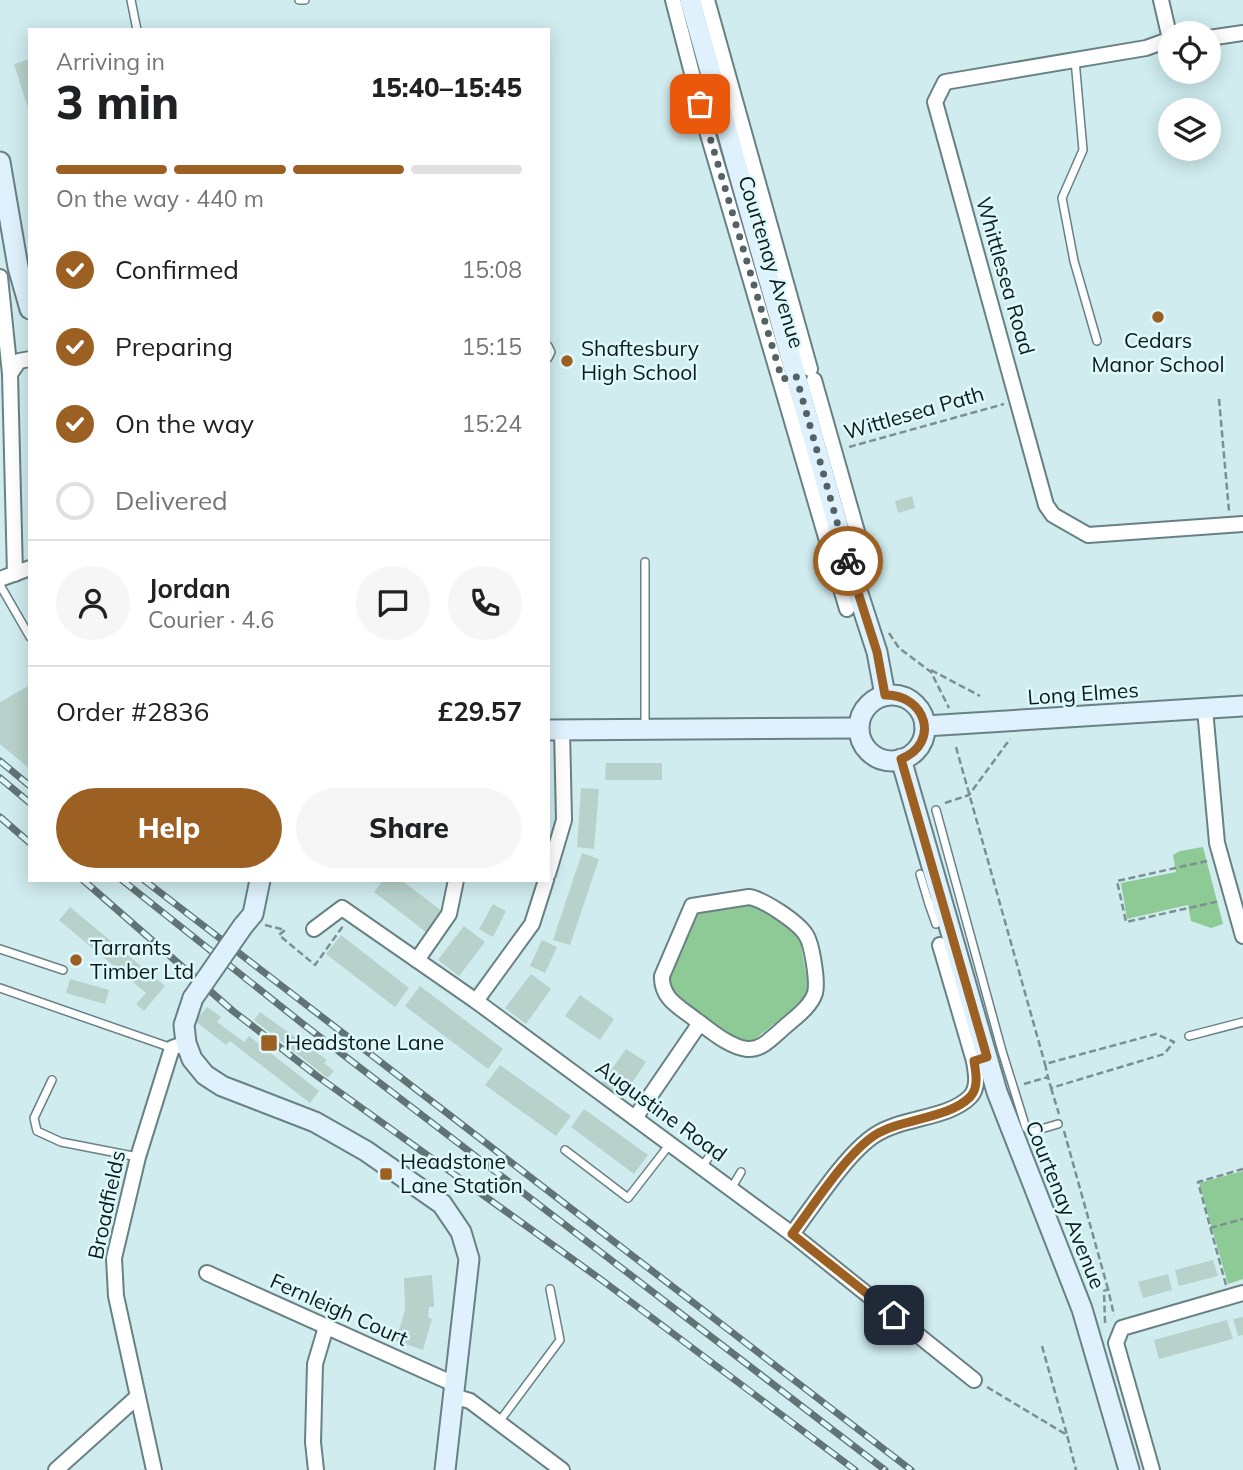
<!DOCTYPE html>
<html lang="en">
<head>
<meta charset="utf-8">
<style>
	:root { --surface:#fff; --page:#f6f6f6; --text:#202124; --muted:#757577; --line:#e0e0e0; --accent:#9c6023 }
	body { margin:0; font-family:Mulish,sans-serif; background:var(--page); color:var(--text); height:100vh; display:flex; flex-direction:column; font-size:26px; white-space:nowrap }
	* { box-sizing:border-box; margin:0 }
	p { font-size:23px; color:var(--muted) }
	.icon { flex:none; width:38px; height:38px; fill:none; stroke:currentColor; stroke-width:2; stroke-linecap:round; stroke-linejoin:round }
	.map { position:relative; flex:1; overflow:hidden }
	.sheet { position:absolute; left:28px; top:28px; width:522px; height:854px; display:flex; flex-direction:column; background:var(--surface); border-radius:0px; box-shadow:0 4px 18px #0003 }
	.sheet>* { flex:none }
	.tools { position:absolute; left:1158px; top:21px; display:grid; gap:14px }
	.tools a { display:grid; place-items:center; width:63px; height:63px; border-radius:50%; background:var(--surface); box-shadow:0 4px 18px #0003; font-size:35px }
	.pin { position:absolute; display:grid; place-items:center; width:60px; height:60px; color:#fff; margin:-30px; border-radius:14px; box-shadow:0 4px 10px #0006 }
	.courier { position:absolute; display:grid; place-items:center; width:70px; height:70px; margin:-35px; border:5px solid #9c6023; border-radius:50%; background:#fff; color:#222; box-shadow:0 2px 9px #0007 }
	.overview em { font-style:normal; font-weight:800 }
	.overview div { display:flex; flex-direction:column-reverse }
	.overview { display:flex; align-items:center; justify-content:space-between; height:119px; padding:0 28px }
	h1 { font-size:46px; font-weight:800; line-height:52px }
	.bar { display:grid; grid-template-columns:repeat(4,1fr); gap:10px 7px; align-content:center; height:84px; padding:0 28px }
	.bar i { height:9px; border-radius:5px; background:var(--line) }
	.bar .current { background:var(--accent) }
	.bar p { grid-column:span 4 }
	.line { display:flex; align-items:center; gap:18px; padding:0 28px; border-top:2px solid var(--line) }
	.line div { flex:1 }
	.round { display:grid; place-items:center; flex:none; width:74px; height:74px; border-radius:37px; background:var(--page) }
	ol { padding:0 28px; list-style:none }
	li { display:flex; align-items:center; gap:21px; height:77px }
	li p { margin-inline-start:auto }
	li .icon { padding:7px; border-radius:50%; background:var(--accent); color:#fff; stroke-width:4 }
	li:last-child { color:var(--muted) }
	li i { width:38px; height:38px; border:4px solid var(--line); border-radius:50% }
	.button { display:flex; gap:14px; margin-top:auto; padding:14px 28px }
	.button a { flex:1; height:80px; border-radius:42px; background:var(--accent); color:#fff; font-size:28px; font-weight:800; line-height:80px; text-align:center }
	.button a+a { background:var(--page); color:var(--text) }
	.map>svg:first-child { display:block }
	.green { fill:#8eca95 }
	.building { fill:#b8d1ca }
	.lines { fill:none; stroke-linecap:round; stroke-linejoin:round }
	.lane-casing { stroke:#688184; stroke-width:10 }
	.street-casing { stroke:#688184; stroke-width:18 }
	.secondary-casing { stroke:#688184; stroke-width:23 }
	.path { stroke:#7c9092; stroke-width:2.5; stroke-dasharray:7 3.5; stroke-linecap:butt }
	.lane { stroke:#fff; stroke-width:7 }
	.street { stroke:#fff; stroke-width:14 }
	.secondary { stroke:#def1fc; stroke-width:19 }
	.rail-casing { stroke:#627375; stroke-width:7 }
	.rail { stroke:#ddf9fc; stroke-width:4.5; stroke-dasharray:13; stroke-linecap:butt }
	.secondary-bridge-casing { stroke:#688184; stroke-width:23; stroke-linecap:butt }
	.secondary-bridge { stroke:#def1fc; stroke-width:19 }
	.done { stroke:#536365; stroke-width:7; stroke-dasharray:0 12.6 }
	.route { stroke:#9c6023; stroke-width:9 }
	.poi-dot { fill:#9c6023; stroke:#ddf9fc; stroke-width:2.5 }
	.labels { text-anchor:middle; stroke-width:5; stroke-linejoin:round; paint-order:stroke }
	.street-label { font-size:21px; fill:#0f191a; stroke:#ddf9fc }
	.poi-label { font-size:21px; fill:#0f191a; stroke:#ddf9fc; text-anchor:start }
</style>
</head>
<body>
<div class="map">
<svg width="1243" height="1470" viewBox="0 0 1243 1470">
	<rect width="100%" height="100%" fill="#d0ecef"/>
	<g class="green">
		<polygon points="1203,847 1223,924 1211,928 1191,921 1188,905 1127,919 1121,883 1176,872 1173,855 1180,851"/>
		<polygon points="750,903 799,935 810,995 745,1047 666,988 694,912"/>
		<polygon points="1243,1171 1243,1279 1228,1284 1199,1183"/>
	</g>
	<g class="building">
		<polygon points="30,59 30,111 29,111 14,64"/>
		<polygon points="912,496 915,508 898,513 895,501"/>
		<polygon points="30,685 30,769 0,744 0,702"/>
		<polygon points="606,763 662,763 662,780 605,780"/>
		<polygon points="581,788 599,789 594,849 577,847"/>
		<polygon points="582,853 599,859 570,945 553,940"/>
		<polygon points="383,880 401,880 442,911 426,932 374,892"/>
		<polygon points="493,904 506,911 493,937 479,929"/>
		<polygon points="70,907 165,986 144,1011 136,1004 146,993 59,920"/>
		<polygon points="464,926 485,942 459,976 438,960"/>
		<polygon points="341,935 409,988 395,1007 326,954"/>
		<polygon points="542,940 557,947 545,973 530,966"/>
		<polygon points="531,974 551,989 526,1024 505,1008"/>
		<polygon points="70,979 109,990 105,1004 66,993"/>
		<polygon points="420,986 503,1049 488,1069 405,1006"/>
		<polygon points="580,995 614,1019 600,1040 565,1016"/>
		<polygon points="207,1007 221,1017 217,1022 244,1042 249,1036 319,1091 310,1103 230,1041 226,1045 195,1021"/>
		<polygon points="260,1012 327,1060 324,1063 334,1071 328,1078 254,1020"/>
		<polygon points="626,1049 646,1062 622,1097 602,1083"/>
		<polygon points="500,1065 571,1116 556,1136 485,1085"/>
		<polygon points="584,1109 648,1155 634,1174 571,1127"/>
		<polygon points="1213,1260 1218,1276 1179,1286 1175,1270"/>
		<polygon points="1168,1274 1172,1290 1143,1298 1138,1282"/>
		<polygon points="432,1275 434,1307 429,1307 428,1317 432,1319 423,1350 396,1341 405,1310 404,1278"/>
		<polygon points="1243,1317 1243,1335 1238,1336 1233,1319"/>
		<polygon points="1227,1320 1233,1339 1159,1359 1154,1340"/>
	</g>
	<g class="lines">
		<g class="lane-casing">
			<g id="lane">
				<polyline points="131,0 137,30"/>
				<polyline points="299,0 305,0"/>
				<polyline points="1075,60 1083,150 1062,198 1074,261 1097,341"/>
				<polyline points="548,346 551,352 548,358"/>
				<polyline points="0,585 30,637"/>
				<polyline points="645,729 645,562"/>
				<polyline points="936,810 1002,1051 1026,1128 1031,1132 1058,1124"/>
				<polyline points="920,874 929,904 941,900"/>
				<polyline points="929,904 936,924"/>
				<polyline points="0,949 63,970"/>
				<polyline points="0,988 172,1048"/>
				<polyline points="1189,1036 1243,1022"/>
				<polyline points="52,1080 34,1118 37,1131 61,1142 138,1157"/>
				<polyline points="565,1150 628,1198 670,1144"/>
				<polyline points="702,1167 713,1151"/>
				<polyline points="731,1189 741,1172"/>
				<polyline points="499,1422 560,1340 550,1289"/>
			</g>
		</g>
		<g class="street-casing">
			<g id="street">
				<polyline points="673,0 707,131 847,609"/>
				<polyline points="707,0 810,369"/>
				<polyline points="1161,0 1170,39"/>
				<polyline points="1209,38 1243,33"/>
				<polyline points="1171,39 1146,48 945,82 935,102 1046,505 1053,515 1088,535 1243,524"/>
				<polyline points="0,277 10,374"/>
				<polyline points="814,380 867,567 843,576"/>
				<polyline points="15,574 10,374 19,361 30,359"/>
				<polyline points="0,579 30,568"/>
				<polyline points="1205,709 1217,843 1243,936"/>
				<polyline points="548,874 564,820 562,730"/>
				<path d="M 749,897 C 763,899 798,922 806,935 C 812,944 818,982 815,993 C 810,1009 790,1021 779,1032 C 769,1040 761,1050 747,1049 C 729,1047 710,1030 696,1020 C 680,1007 661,999 662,976 L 692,906 Z"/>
				<polyline points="314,929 342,908 476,1001 792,1234 974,1380"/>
				<polyline points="940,945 974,1061"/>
				<polyline points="417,960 449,914 456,880"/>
				<polyline points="476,1001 532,924 546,880"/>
				<polyline points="635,1118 700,1023"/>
				<path d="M 792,1234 C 814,1205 846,1154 875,1135 C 902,1117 948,1119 970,1097 C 979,1088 976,1073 974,1061 L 987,1057"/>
				<polyline points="207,1273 454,1384"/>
				<polyline points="453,1396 470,1401 562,1470"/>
				<polyline points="56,1470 136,1398"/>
				<polyline points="154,1470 116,1296 114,1258 138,1157 172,1048 186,1043"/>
				<polyline points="316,1470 313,1442 315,1364 326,1327"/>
				<polyline points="1152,1470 1116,1343 1122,1328 1243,1293"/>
			</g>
		</g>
		<g class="secondary-casing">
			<g id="secondary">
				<polyline points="690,0 851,572 877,652 885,695"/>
				<polyline points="0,162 18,267 30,309"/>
				<circle cx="892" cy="728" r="33"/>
				<polyline points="925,726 1243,706"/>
				<polyline points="548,730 858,728"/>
				<polyline points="901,759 997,1092 1082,1309 1129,1470"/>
				<polyline points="243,926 253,914 260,880"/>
				<polyline points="193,998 184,1025 186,1043 192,1059 205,1075 222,1086 315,1122 366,1151 442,1204 461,1232 469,1259 445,1470"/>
			</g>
		</g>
		<g class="path">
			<polyline points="1219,399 1229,511"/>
			<polyline points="849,447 1004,404"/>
			<polyline points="889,633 899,648 931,672 949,708"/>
			<polyline points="931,670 980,696"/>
			<polyline points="956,747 1045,1064"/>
			<polyline points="945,803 969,795 1010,739"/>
			<polyline points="1207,861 1117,881 1126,922 1220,901"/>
			<polyline points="265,925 285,930 279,935 315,965 343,926"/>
			<polyline points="1024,1084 1048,1077 1051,1088 1164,1054 1174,1042 1156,1034 1045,1064 1048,1077"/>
			<polyline points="1051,1088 1059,1114"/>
			<polyline points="1064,1131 1108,1289"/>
			<polyline points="1210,1228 1243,1219"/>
			<polyline points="1226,1285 1198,1182 1243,1169"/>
			<polyline points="1105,1323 1104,1291 1108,1289 1114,1315"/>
			<polyline points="1042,1346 1067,1435"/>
			<polyline points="987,1387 1067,1435 1076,1470"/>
		</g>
		<use href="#lane" class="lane"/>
		<use href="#street" class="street"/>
		<use href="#secondary" class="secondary"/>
		<g class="rail-casing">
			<g id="rail">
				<polyline points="0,761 30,786"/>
				<polyline points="0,778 30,803"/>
				<polyline points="0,817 30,843"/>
				<polyline points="83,880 233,1011 317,1076 603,1281 855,1470"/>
				<polyline points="122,880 303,1024 885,1470"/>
				<polyline points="144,880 911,1470"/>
			</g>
		</g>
		<use href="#rail" class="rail"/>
		<g class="secondary-bridge-casing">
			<polyline id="secondary-bridge" points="193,998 243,926"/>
		</g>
		<use href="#secondary-bridge" class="secondary-bridge"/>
	</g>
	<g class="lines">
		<polyline class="done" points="700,104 782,379 796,376 848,561"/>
		<path class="route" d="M 848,561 L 877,652 L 885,695 C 926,694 941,743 901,759 L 987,1057 L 974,1061 C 976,1073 979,1088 970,1097 C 948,1119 902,1118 875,1135 C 846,1154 814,1205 792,1234 L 894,1315"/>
	</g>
	<g class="poi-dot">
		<circle cx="1158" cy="317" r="7"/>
		<circle cx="567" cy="361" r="7"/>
		<circle cx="76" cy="960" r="7"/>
		<rect x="260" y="1034" width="18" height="18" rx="3.5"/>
		<rect x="379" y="1167" width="14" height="14" rx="3.5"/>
	</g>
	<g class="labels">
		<g class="street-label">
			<text transform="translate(771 262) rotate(73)" y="7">Courtenay Avenue</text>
			<text transform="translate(1005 276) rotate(74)" y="7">Whittlesea Road</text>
			<text transform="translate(914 413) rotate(-16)" y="7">Wittlesea Path</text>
			<text transform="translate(1083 694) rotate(-4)" y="7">Long Elmes</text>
			<text transform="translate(661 1111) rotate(36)" y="7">Augustine Road</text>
			<text transform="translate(107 1205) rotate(-78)" y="7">Broadfields</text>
			<text transform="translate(1065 1205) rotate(68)" y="7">Courtenay Avenue</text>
			<text transform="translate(339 1310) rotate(24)" y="7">Fernleigh Court</text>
		</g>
		<g class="poi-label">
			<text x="1158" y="348" text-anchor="middle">Cedars<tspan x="1158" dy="24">Manor School</tspan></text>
			<text x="581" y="356">Shaftesbury<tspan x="581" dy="24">High School</tspan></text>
			<text x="90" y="955">Tarrants<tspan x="90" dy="24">Timber Ltd</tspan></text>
			<text x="285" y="1050">Headstone Lane</text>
			<text x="400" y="1169">Headstone<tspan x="400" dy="24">Lane Station</tspan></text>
		</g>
	</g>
</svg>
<div class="tools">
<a><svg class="icon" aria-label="locate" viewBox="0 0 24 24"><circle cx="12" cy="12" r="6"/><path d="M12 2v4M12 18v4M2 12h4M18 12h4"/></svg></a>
<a><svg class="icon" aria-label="layers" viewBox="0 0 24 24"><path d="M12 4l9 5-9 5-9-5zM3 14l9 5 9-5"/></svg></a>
</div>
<div class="pin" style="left:700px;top:104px;background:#ea580c"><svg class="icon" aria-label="bag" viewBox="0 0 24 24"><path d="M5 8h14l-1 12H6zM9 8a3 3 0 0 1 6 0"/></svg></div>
<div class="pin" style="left:894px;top:1315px;background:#1f2937"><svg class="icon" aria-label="home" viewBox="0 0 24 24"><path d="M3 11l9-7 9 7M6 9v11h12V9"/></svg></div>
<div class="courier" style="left:848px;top:561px"><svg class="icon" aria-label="bike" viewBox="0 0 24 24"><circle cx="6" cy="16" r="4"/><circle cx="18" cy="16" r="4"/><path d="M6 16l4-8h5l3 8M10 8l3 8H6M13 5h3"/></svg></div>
<section class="sheet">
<div class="overview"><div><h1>3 min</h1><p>Arriving in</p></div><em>15:40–15:45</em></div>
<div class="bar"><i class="current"></i><i class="current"></i><i class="current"></i><i></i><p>On the way · 440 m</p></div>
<ol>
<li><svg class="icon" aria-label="check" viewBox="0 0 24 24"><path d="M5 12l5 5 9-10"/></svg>Confirmed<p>15:08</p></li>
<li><svg class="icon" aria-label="check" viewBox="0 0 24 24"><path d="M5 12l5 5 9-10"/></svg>Preparing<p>15:15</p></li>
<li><svg class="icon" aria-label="check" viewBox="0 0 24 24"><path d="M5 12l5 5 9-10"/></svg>On the way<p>15:24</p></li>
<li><i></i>Delivered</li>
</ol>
<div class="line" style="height:126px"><a class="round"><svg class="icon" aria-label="person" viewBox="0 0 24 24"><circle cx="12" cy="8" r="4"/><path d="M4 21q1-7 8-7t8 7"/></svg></a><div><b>Jordan</b><p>Courier · 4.6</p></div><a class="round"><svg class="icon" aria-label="chat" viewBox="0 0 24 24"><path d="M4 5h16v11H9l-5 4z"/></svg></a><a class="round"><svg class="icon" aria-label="phone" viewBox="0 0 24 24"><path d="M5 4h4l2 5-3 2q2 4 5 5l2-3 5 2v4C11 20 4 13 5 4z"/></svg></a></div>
<div class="line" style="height:91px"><div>Order #2836</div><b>£29.57</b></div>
<div class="button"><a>Help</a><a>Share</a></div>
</section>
</div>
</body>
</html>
